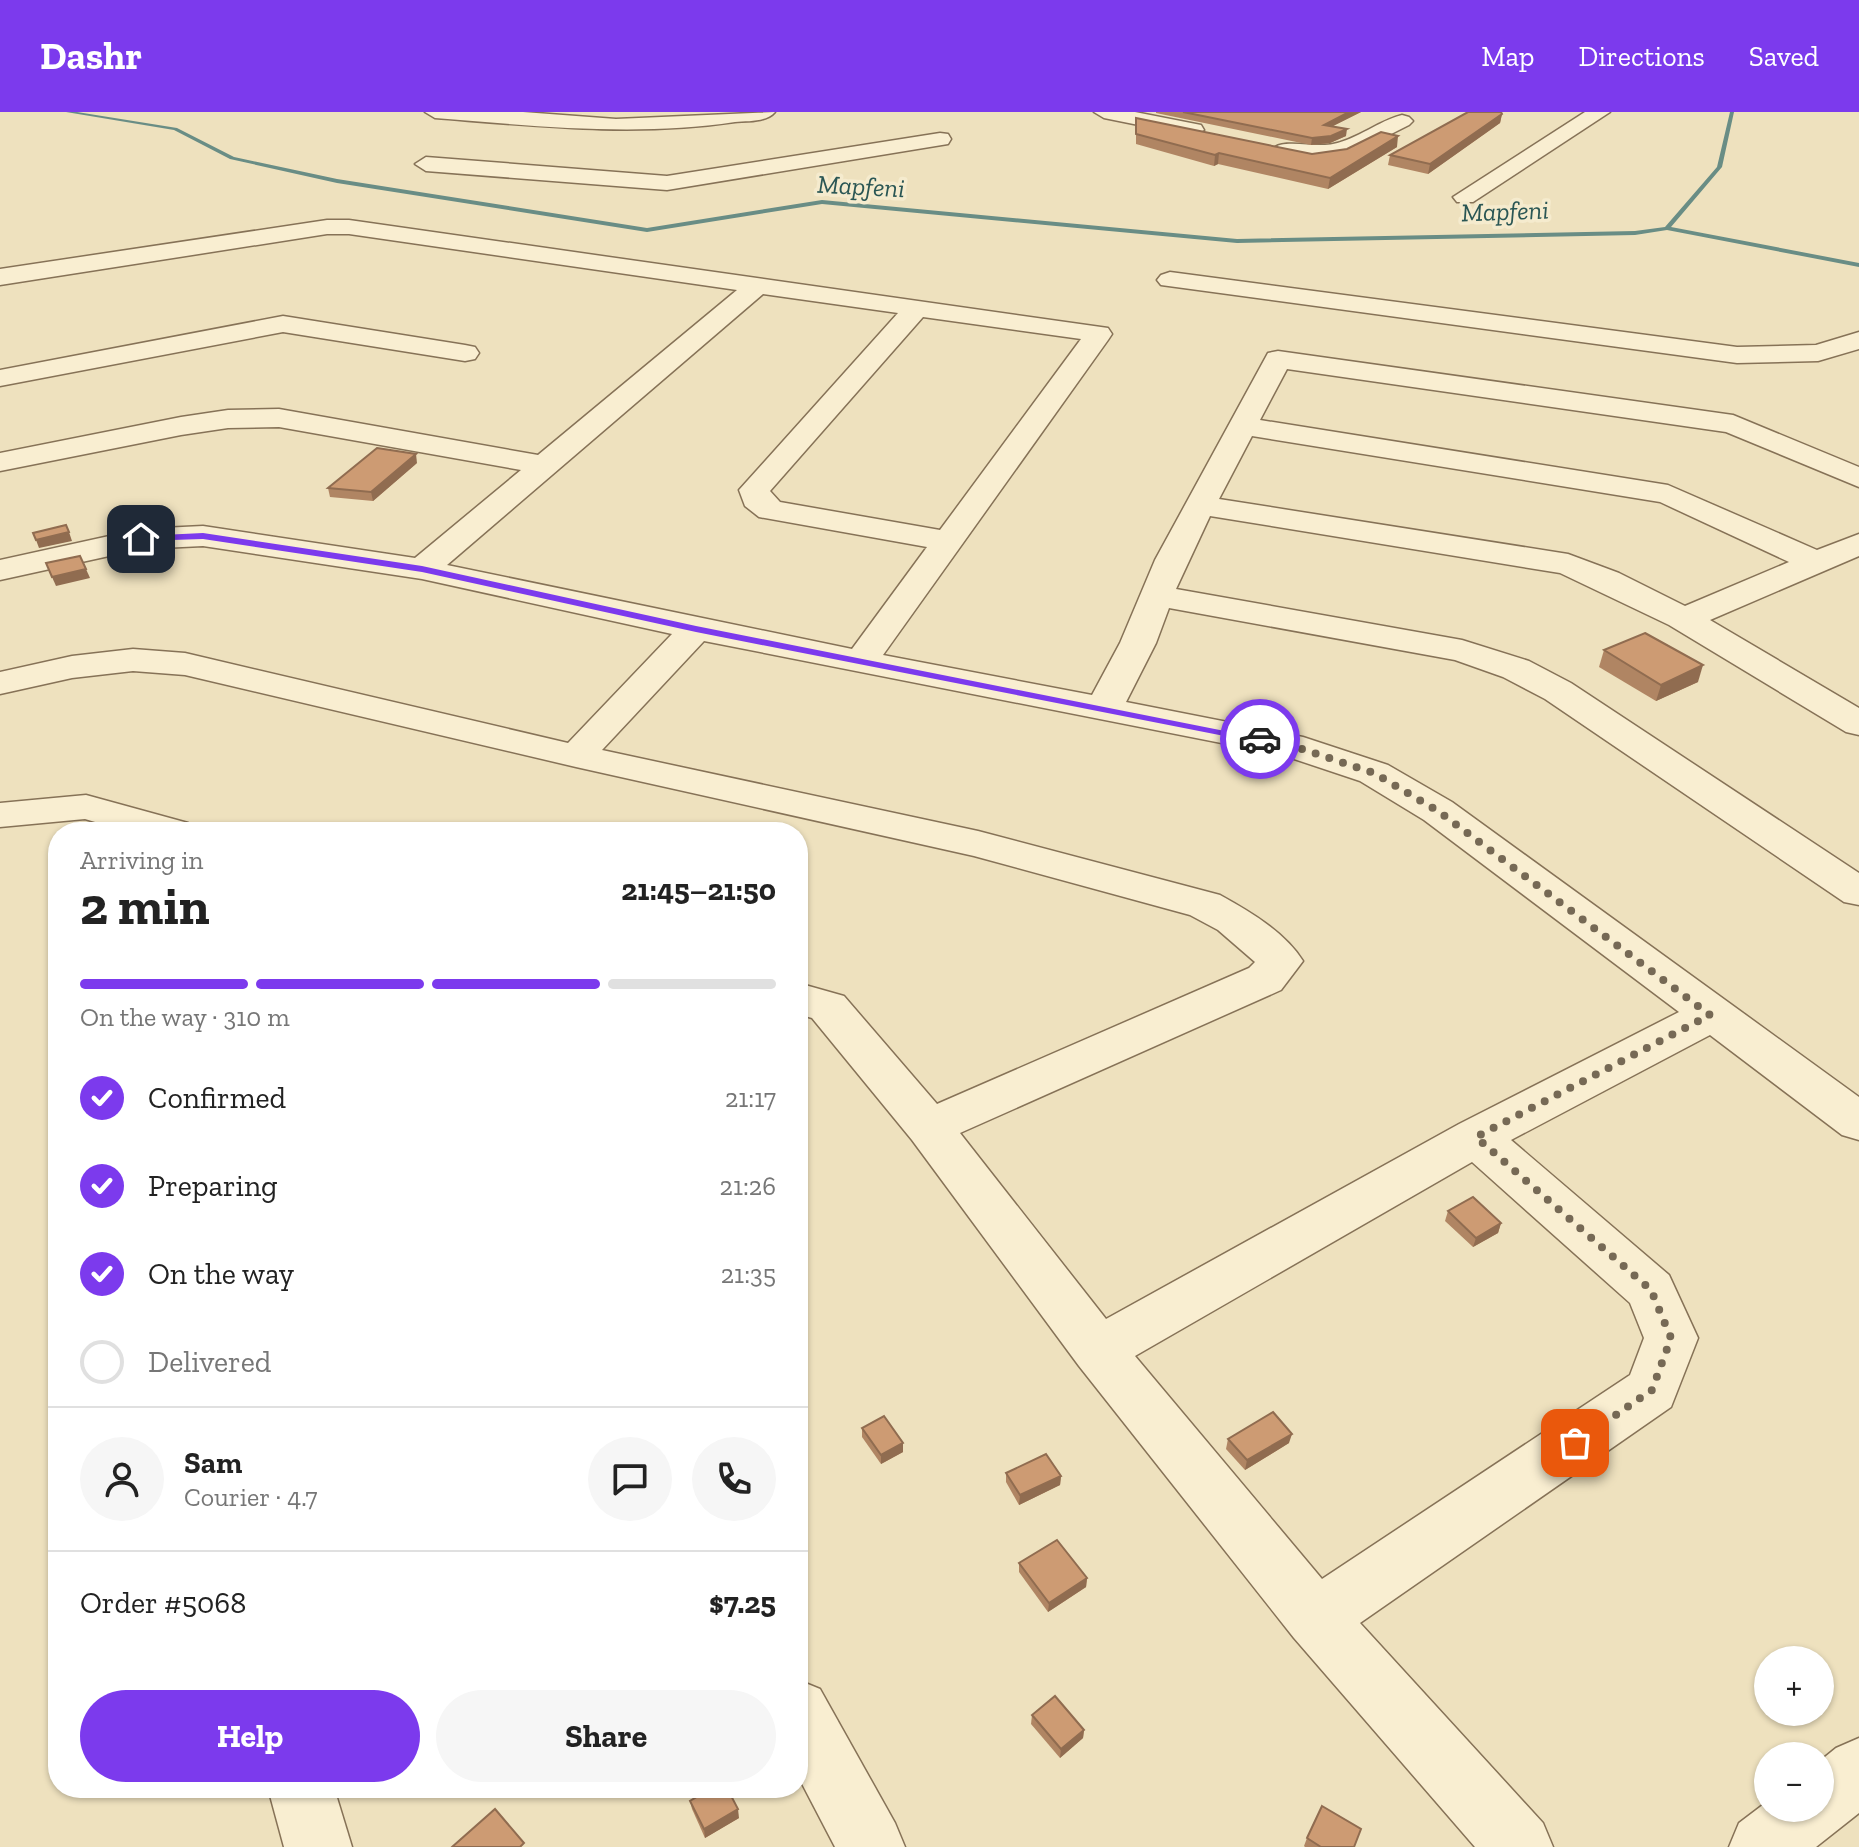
<!DOCTYPE html>
<html lang="en">
<head>
<meta charset="utf-8">
<style>
	:root { --surface:#fff; --page:#f6f6f6; --text:#222; --muted:#767676; --line:#e0e0e0; --accent:#7c3aed }
	body { margin:0; font-family:"Zilla Slab",serif; background:var(--page); color:var(--text); height:100vh; display:flex; flex-direction:column; font-size:30px; white-space:nowrap }
	* { box-sizing:border-box; margin:0 }
	p { font-size:26px; color:var(--muted) }
	.icon { flex:none; width:44px; height:44px; fill:none; stroke:currentColor; stroke-width:2; stroke-linecap:round; stroke-linejoin:round }
	.map { position:relative; flex:1; overflow:hidden }
	.sheet { position:absolute; left:48px; top:710px; width:760px; height:976px; display:flex; flex-direction:column; background:var(--surface); border-radius:32px; box-shadow:0 2px 6px #0004 }
	.sheet>* { flex:none }
	.buttons { position:absolute; left:1754px; top:1534px; display:grid; gap:16px }
	.buttons a { display:grid; place-items:center; width:80px; height:80px; border-radius:50%; background:var(--surface); box-shadow:0 2px 6px #0004; font-size:40px }
	.pin { position:absolute; display:grid; place-items:center; width:68px; height:68px; color:#fff; margin:-34px; border-radius:16px; box-shadow:0 4px 12px #0006 }
	.courier { position:absolute; display:grid; place-items:center; width:80px; height:80px; margin:-40px; border:6px solid #7c3aed; border-radius:50%; background:#fff; color:#222; box-shadow:0 2px 10px #0007 }
	.overview em { font-style:normal; font-weight:800 }
	.overview div { display:flex; flex-direction:column-reverse }
	.overview { display:flex; align-items:center; justify-content:space-between; height:136px; padding:0 32px }
	h1 { font-size:52px; font-weight:800; line-height:60px }
	.bar { display:grid; grid-template-columns:repeat(4,1fr); gap:12px 8px; align-content:center; height:96px; padding:0 32px }
	.bar i { height:10px; border-radius:6px; background:var(--line) }
	.bar .current { background:var(--accent) }
	.bar p { grid-column:span 4 }
	.line { display:flex; align-items:center; gap:20px; padding:0 32px; border-top:2px solid var(--line) }
	.line div { flex:1 }
	.round { display:grid; place-items:center; flex:none; width:84px; height:84px; border-radius:42px; background:var(--page) }
	ol { padding:0 32px; list-style:none }
	li { display:flex; align-items:center; gap:24px; height:88px }
	li p { margin-inline-start:auto }
	li .icon { padding:8px; border-radius:50%; background:var(--accent); color:#fff; stroke-width:4 }
	li:last-child { color:var(--muted) }
	li i { width:44px; height:44px; border:4px solid var(--line); border-radius:50% }
	.action { display:flex; gap:16px; margin-top:auto; padding:16px 32px }
	.action a { flex:1; height:92px; border-radius:48px; background:var(--accent); color:#fff; font-size:32px; font-weight:800; line-height:92px; text-align:center }
	.action a+a { background:var(--page); color:var(--text) }
	header { display:flex; align-items:center; gap:48px; box-sizing:border-box; height:112px; padding:0 40px; background:var(--accent); color:#fff }
	header strong { font-size:38px }
	nav { display:flex; gap:44px; margin-inline-start:auto; font-size:28px }
	.map>svg:first-child { display:block }
	.lines { fill:none; stroke-linecap:round; stroke-linejoin:round }
	.stream { fill:#698d85; fill-rule:evenodd }
	.minor-casing { stroke:#867257; stroke-width:3 }
	.minor { fill:#f9eed1; fill-rule:evenodd }
	.wall { fill:#b08563 }
	.shaded-wall { fill:#906c50 }
	.building { fill:#cd9b73; stroke:#906c50; stroke-width:2 }
	.route { fill:#7c3aed }
	.done { stroke:#766955; stroke-width:8; stroke-dasharray:0 14.4 }
	.labels { text-anchor:middle; stroke-width:7; stroke-linejoin:round; paint-order:stroke }
	.far-water-label { font-size:26px; font-style:italic; fill:#2a5654; stroke:#f5ebce }
</style>
</head>
<body>
<header>
<strong>Dashr</strong>
<nav><a>Map</a><a>Directions</a><a>Saved</a></nav>
</header>
<div class="map">
<svg width="1859" height="1735" viewBox="0 0 1859 1735">
	<rect width="100%" height="100%" fill="#eee1be"/>
	<g class="lines">
		<polygon class="stream" points="66,0 77,0 177,16 234,45 337,67 647,116 822,88 1237,127 1635,119 1665,115 1717,55 1730,0 1734,0 1722,55 1671,115 1859,151 1859,155 1667,118 1635,123 1237,131 822,92 647,120 337,71 230,47 174,18"/>
		<g class="minor-casing">
			<g id="minor">
				<path d="M 425,0 L 523,0 L 616,7 L 775,0 C 767,10 748,9 735,10 C 635,25 536,14 435,6 Z"/>
				<polygon points="1094,0 1135,0 1201,13 1204,18 1193,24 1104,6"/>
				<polygon points="1585,0 1610,0 1473,90 1457,90 1453,85"/>
				<path d="M 1402,3 L 1409,5 L 1413,9 L 1409,13 C 1364,36 1328,54 1276,42 L 1273,37 C 1282,26 1316,36 1333,32 C 1358,27 1378,9 1402,3 Z"/>
				<polygon points="940,21 948,22 951,27 948,32 667,78 426,59 415,52 426,45 667,64"/>
				<path d="M 327,108 L 349,108 L 1108,216 L 1112,222 L 1108,228 L 883,543 L 1092,583 L 1120,531 L 1155,448 L 1268,241 L 1278,239 L 1733,303 L 1859,355 L 1859,375 L 1726,320 L 1287,257 L 1260,308 L 1668,373 L 1817,438 L 1859,422 L 1859,444 L 1710,508 L 1859,596 L 1859,623 L 1846,620 L 1669,513 L 1560,461 L 1210,404 L 1176,477 L 1462,528 L 1529,549 L 1571,571 L 1859,761 L 1859,793 L 1844,790 L 1545,587 L 1503,565 L 1455,548 L 1169,496 L 1156,531 L 1126,590 L 1303,625 L 1388,653 L 1452,690 L 1859,985 L 1859,1028 L 1842,1023 L 1710,923 L 1511,1028 L 1669,1163 L 1698,1226 L 1671,1295 L 1360,1511 L 1543,1711 L 1553,1735 L 1475,1735 L 1294,1526 L 1079,1254 L 912,1028 L 812,906 L 798,902 L 798,871 L 844,884 L 937,992 L 1249,856 L 1255,850 L 1218,818 L 1190,803 L 974,744 L 576,655 L 185,563 L 133,559 L 72,566 L 0,582 L 0,560 L 72,544 L 133,537 L 185,541 L 568,631 L 672,522 L 422,467 L 203,434 L 141,437 L 0,468 L 0,448 L 141,417 L 203,414 L 415,446 L 521,358 L 279,315 L 228,316 L 181,323 L 0,359 L 0,341 L 181,305 L 228,298 L 279,297 L 538,343 L 737,178 L 349,122 L 327,122 L 0,173 L 0,157 ZM 763,182 L 898,201 L 739,378 L 745,394 L 759,405 L 927,435 L 852,537 L 447,453 ZM 923,205 L 1081,227 L 940,418 L 780,390 L 770,379 ZM 1252,324 L 1660,390 L 1789,450 L 1685,494 L 1619,461 L 1568,442 L 1219,387 ZM 704,529 L 1282,643 L 1360,669 L 1424,708 L 1679,900 L 1459,1012 L 1106,1207 L 960,1021 L 1281,878 L 1303,849 C 1285,820 1249,799 1220,783 L 978,719 L 602,638 ZM 1472,1050 L 1630,1191 L 1644,1226 L 1630,1263 L 1322,1467 L 1135,1244 Z"/>
				<polygon points="1170,160 1737,235 1816,233 1859,220 1859,237 1818,249 1737,251 1161,173 1157,168 1161,163"/>
				<polygon points="283,204 465,233 475,235 479,241 475,247 465,249 283,220 0,274 0,258"/>
				<polygon points="86,683 188,711 194,720 129,720 85,707 0,715 0,691"/>
				<polygon points="798,1568 820,1577 895,1711 905,1735 835,1735 798,1664"/>
				<polygon points="1859,1626 1859,1701 1816,1735 1729,1735 1739,1711 1768,1689 1768,1696 1820,1696 1820,1649 1836,1636"/>
				<polygon points="268,1676 334,1676 352,1735 284,1735"/>
			</g>
		</g>
		<use href="#minor" class="minor"/>
	</g>
	<g class="wall">
		<polygon points="1156,0 1361,0 1333,14 1346,24 1330,31 1311,33 1156,1"/>
		<polygon points="1502,2 1500,11 1428,62 1388,53 1390,43"/>
		<polygon points="1136,6 1312,42 1397,35 1328,77 1218,52 1214,54 1136,32"/>
		<polygon points="417,351 373,389 330,385 328,376"/>
		<polygon points="1604,538 1698,570 1656,589 1599,555"/>
		<polygon points="1448,1099 1501,1111 1498,1121 1473,1135 1445,1109"/>
		<polygon points="862,1316 903,1331 903,1340 881,1352 862,1325"/>
		<polygon points="1228,1327 1289,1331 1245,1358 1226,1337"/>
		<polygon points="1006,1361 1061,1364 1060,1373 1019,1393 1006,1370"/>
		<polygon points="1019,1451 1087,1466 1086,1475 1048,1500 1019,1460"/>
		<polygon points="1032,1603 1084,1618 1083,1626 1060,1646 1031,1612"/>
		<polygon points="690,1689 739,1706 705,1726 692,1697"/>
		<polygon points="1307,1726 1354,1735 1305,1735 1304,1734"/>
	</g>
	<g class="shaded-wall">
		<polygon points="1349,0 1361,0 1323,19 1324,13"/>
		<polygon points="1502,2 1500,11 1428,62 1430,52"/>
		<polygon points="1347,17 1346,24 1330,31 1311,33 1312,26"/>
		<polygon points="1398,24 1397,35 1328,77 1330,66"/>
		<polygon points="1219,41 1218,52 1214,54 1215,43"/>
		<polygon points="416,342 417,351 373,389 371,380"/>
		<polygon points="69,420 72,429 39,436 36,428"/>
		<polygon points="86,457 90,466 56,474 52,465"/>
		<polygon points="1703,553 1698,570 1656,589 1661,573"/>
		<polygon points="1501,1111 1498,1121 1473,1135 1476,1126"/>
		<polygon points="1292,1322 1289,1331 1245,1358 1247,1348"/>
		<polygon points="903,1331 903,1340 881,1352 881,1343"/>
		<polygon points="1061,1364 1060,1373 1019,1393 1020,1383"/>
		<polygon points="803,1428 804,1437 798,1441 798,1431"/>
		<polygon points="1087,1466 1086,1475 1048,1500 1049,1491"/>
		<polygon points="1084,1618 1083,1626 1060,1646 1061,1637"/>
		<polygon points="738,1697 739,1706 705,1726 704,1717"/>
	</g>
	<g class="building">
		<polygon points="1183,0 1349,0 1324,13 1347,17 1331,24 1312,26"/>
		<polygon points="1468,0 1501,0 1502,2 1430,52 1390,43"/>
		<polygon points="1136,6 1312,42 1347,37 1381,20 1398,24 1330,66 1219,41 1215,43 1136,22"/>
		<polygon points="377,336 416,342 371,380 328,376"/>
		<polygon points="66,413 69,420 36,428 33,421"/>
		<polygon points="80,444 86,457 52,465 46,451"/>
		<polygon points="1645,521 1703,553 1661,573 1604,538"/>
		<polygon points="1473,1085 1501,1111 1476,1126 1448,1099"/>
		<polygon points="1273,1300 1292,1322 1247,1348 1228,1327"/>
		<polygon points="884,1304 903,1331 881,1343 862,1316"/>
		<polygon points="1046,1342 1061,1364 1020,1383 1006,1361"/>
		<polygon points="798,1420 803,1428 798,1431"/>
		<polygon points="1057,1428 1087,1466 1049,1491 1019,1451"/>
		<polygon points="1055,1584 1084,1618 1061,1637 1032,1603"/>
		<polygon points="712,1676 727,1676 738,1697 704,1717 690,1689"/>
		<polygon points="1322,1694 1361,1717 1354,1735 1321,1735 1307,1726"/>
		<polygon points="495,1697 524,1731 520,1735 452,1735"/>
	</g>
	<polygon class="route" points="203,421 422,454 696,514 1265,627 1260,631 696,520 422,460 203,427 141,429 136,427 141,424"/>
	<g class="lines">
		<polyline class="done" points="1260,627 1290,633 1374,661 1438,699 1710,903 1476,1025 1651,1178 1671,1226 1652,1278 1575,1331"/>
	</g>
	<g class="labels">
		<g class="far-water-label">
			<text transform="translate(861 74) rotate(3)" y="9">Mapfeni</text>
			<text transform="translate(1505 99) rotate(-2)" y="9">Mapfeni</text>
		</g>
	</g>
</svg>
<div class="buttons">
<a>+</a>
<a>−</a>
</div>
<div class="pin" style="left:1575px;top:1331px;background:#ea580c"><svg class="icon" aria-label="bag" viewBox="0 0 24 24"><path d="M5 8h14l-1 12H6zM9 8a3 3 0 0 1 6 0"/></svg></div>
<div class="pin" style="left:141px;top:427px;background:#1f2937"><svg class="icon" aria-label="home" viewBox="0 0 24 24"><path d="M3 11l9-7 9 7M6 9v11h12V9"/></svg></div>
<div class="courier" style="left:1260px;top:627px"><svg class="icon" aria-label="car" viewBox="0 0 24 24"><path d="M5 17H2v-5l4-1 3-4h7l3 4 3 1v5h-3M9 17h6M6 11h13"/><circle cx="7" cy="17" r="2"/><circle cx="17" cy="17" r="2"/></svg></div>
<section class="sheet">
<div class="overview"><div><h1>2 min</h1><p>Arriving in</p></div><em>21:45–21:50</em></div>
<div class="bar"><i class="current"></i><i class="current"></i><i class="current"></i><i></i><p>On the way · 310 m</p></div>
<ol>
<li><svg class="icon" aria-label="check" viewBox="0 0 24 24"><path d="M5 12l5 5 9-10"/></svg>Confirmed<p>21:17</p></li>
<li><svg class="icon" aria-label="check" viewBox="0 0 24 24"><path d="M5 12l5 5 9-10"/></svg>Preparing<p>21:26</p></li>
<li><svg class="icon" aria-label="check" viewBox="0 0 24 24"><path d="M5 12l5 5 9-10"/></svg>On the way<p>21:35</p></li>
<li><i></i>Delivered</li>
</ol>
<div class="line" style="height:144px"><a class="round"><svg class="icon" aria-label="person" viewBox="0 0 24 24"><circle cx="12" cy="8" r="4"/><path d="M4 21q1-7 8-7t8 7"/></svg></a><div><b>Sam</b><p>Courier · 4.7</p></div><a class="round"><svg class="icon" aria-label="chat" viewBox="0 0 24 24"><path d="M4 5h16v11H9l-5 4z"/></svg></a><a class="round"><svg class="icon" aria-label="phone" viewBox="0 0 24 24"><path d="M5 4h4l2 5-3 2q2 4 5 5l2-3 5 2v4C11 20 4 13 5 4z"/></svg></a></div>
<div class="line" style="height:104px"><div>Order #5068</div><b>$7.25</b></div>
<div class="action"><a>Help</a><a>Share</a></div>
</section>
</div>
</body>
</html>
